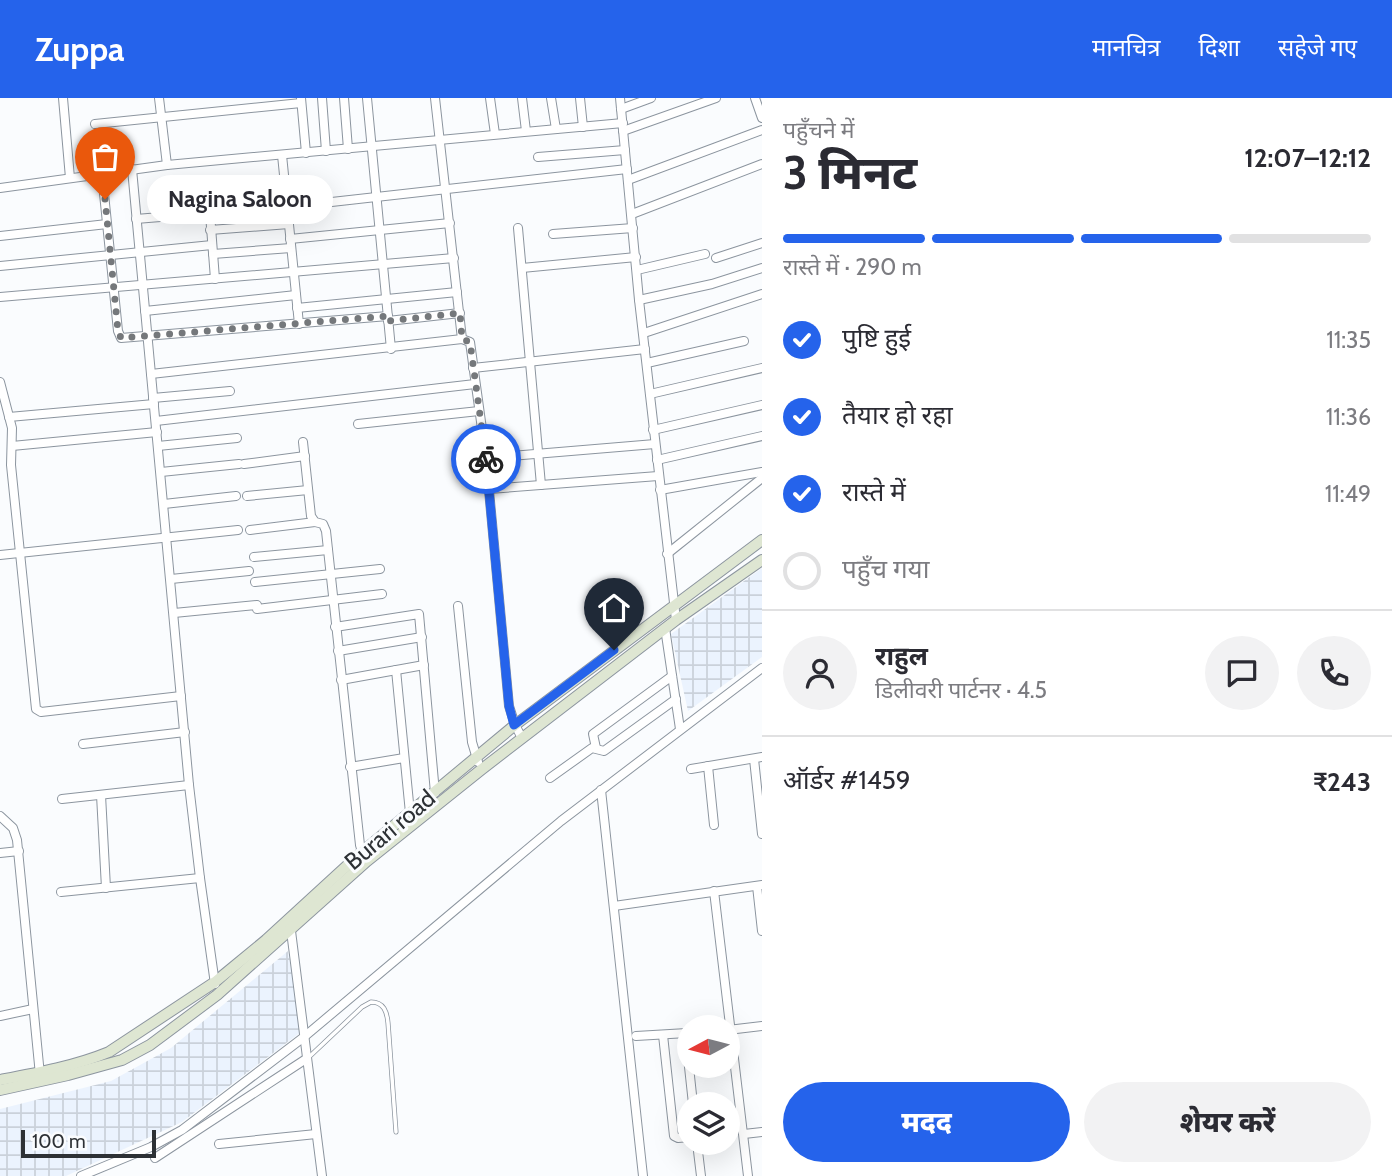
<!DOCTYPE html>
<html lang="hi">
<head>
<meta charset="utf-8">
<style>
	:root { --surface:#fff; --page:#f2f2f3; --text:#2b2b33; --muted:#7c7c81; --line:#e1e1e2; --accent:#2563eb }
	body { margin:0; font-family:Cabin,"Noto Sans Devanagari",sans-serif; background:var(--page); color:var(--text); height:100vh; display:flex; flex-direction:column; font-size:26px; white-space:nowrap }
	* { box-sizing:border-box; margin:0 }
	p { font-size:23px; color:var(--muted) }
	.icon { flex:none; width:38px; height:38px; fill:none; stroke:currentColor; stroke-width:2; stroke-linecap:round; stroke-linejoin:round }
	.map { position:relative; flex:1; overflow:hidden }
	.drawer { display:flex; flex-direction:column; background:var(--surface); width:630px }
	.drawer>* { flex:none }
	.needle { width:46px; rotate:263deg }
	.tools { position:absolute; left:677px; top:917px; display:grid; gap:14px }
	.tools a { display:grid; place-items:center; width:63px; height:63px; border-radius:50%; background:var(--surface); box-shadow:0 7px 28px #0002; font-size:35px }
	.scale { position:absolute; left:21px; bottom:18px; width:135px; box-sizing:border-box; padding-left:7px; border:4px solid #2d3135; border-top:0; font-size:19px; line-height:24px; white-space:nowrap; color:#2d3135; -webkit-text-stroke:5px #fafcfe; paint-order:stroke }
	.pin { position:absolute; display:grid; place-items:center; width:60px; height:60px; color:#fff; margin:-72px -30px; border-radius:50% 50% 50% 0; rotate:-45deg; box-shadow:0 0 7px #0007 }
	.pin .icon { rotate:45deg }
	.courier { position:absolute; display:grid; place-items:center; width:70px; height:70px; margin:-35px; border:5px solid #2563eb; border-radius:50%; background:#fff; color:#222; box-shadow:0 2px 9px #0007 }
	.bubble { position:absolute; height:49px; border-radius:24px; background:var(--surface); box-shadow:0 7px 28px #0002; font-size:23px; font-weight:800; line-height:49px; text-align:center }
	.head em { font-style:normal; font-weight:800 }
	.head div { display:flex; flex-direction:column-reverse }
	.head { display:flex; align-items:center; justify-content:space-between; height:119px; padding:0 21px }
	h1 { font-size:46px; font-weight:800; line-height:52px }
	.bar { display:grid; grid-template-columns:repeat(4,1fr); gap:10px 7px; align-content:center; height:84px; padding:0 21px }
	.bar i { height:9px; border-radius:5px; background:var(--line) }
	.bar .selected { background:var(--accent) }
	.bar p { grid-column:span 4 }
	.line { display:flex; align-items:center; gap:18px; padding:0 21px; border-top:2px solid var(--line) }
	.line div { flex:1 }
	.round { display:grid; place-items:center; flex:none; width:74px; height:74px; border-radius:37px; background:var(--page) }
	ol { padding:0 21px; list-style:none }
	li { display:flex; align-items:center; gap:21px; height:77px }
	li p { margin-inline-start:auto }
	li .icon { padding:7px; border-radius:50%; background:var(--accent); color:#fff; stroke-width:4 }
	li:last-child { color:var(--muted) }
	li i { width:38px; height:38px; border:4px solid var(--line); border-radius:50% }
	.primary-button { display:flex; gap:14px; margin-top:auto; padding:14px 21px }
	.primary-button a { flex:1; height:80px; border-radius:42px; background:var(--accent); color:#fff; font-size:28px; font-weight:800; line-height:80px; text-align:center }
	.primary-button a+a { background:var(--page); color:var(--text) }
	header { display:flex; align-items:center; gap:42px; box-sizing:border-box; height:98px; padding:0 35px; background:var(--accent); color:#fff }
	header strong { font-size:33px }
	nav { display:flex; gap:38px; margin-inline-start:auto; font-size:24px }
	main { display:flex; flex:1; min-height:0 }
	.map>svg:first-child { display:block }
	.industrial { fill:url(#industrial-grid) }
	.lines { fill:none; stroke-linecap:round; stroke-linejoin:round }
	.lane-casing { stroke:#8c959f; stroke-width:5 }
	.street-casing { stroke:#8c959f; stroke-width:10 }
	.secondary-casing { stroke:#8c959f; stroke-width:12 }
	.lane { stroke:#fff; stroke-width:3.5 }
	.street { stroke:#fff; stroke-width:8 }
	.secondary { stroke:#dee6d2; stroke-width:10 }
	.done { stroke:#75787b; stroke-width:7; stroke-dasharray:0 12.6 }
	.route { stroke:#2563eb; stroke-width:9 }
	.labels { text-anchor:middle; stroke-width:6; stroke-linejoin:round; paint-order:stroke }
	.street-label { font-size:24px; fill:#2d3135; stroke:#fafcfe }
</style>
</head>
<body>
<header>
<strong>Zuppa</strong>
<nav><a>मानचित्र</a><a>दिशा</a><a>सहेजे गए</a></nav>
</header>
<main>
<div class="map">
<svg width="762" height="1078" viewBox="0 0 762 1078">
	<defs>
		<pattern id="industrial-grid" width="8" height="8" patternUnits="userSpaceOnUse" patternTransform="scale(1.75)"><rect width="8" height="8" fill="#ebf3fe"/><path d="M0 4h8M4 0v8" fill="none" stroke="#cad1da"/></pattern>
	</defs>
	<rect width="100%" height="100%" fill="#fafcfe"/>
	<g class="industrial">
		<polygon points="762,470 762,559 688,613 671,536"/>
		<polygon points="288,853 301,934 182,1024 66,1078 0,1078 0,1011 111,983 171,950"/>
	</g>
	<g class="lines">
		<g class="lane-casing">
			<path id="lane" d="M 308,960 L 362,909 L 371,904 C 384,904 387,914 388,925 L 396,1034"/>
		</g>
		<g class="street-casing">
			<g id="street">
				<polyline points="63,0 70,80"/>
				<polyline points="159,0 167,67"/>
				<polyline points="301,0 306,55"/>
				<polyline points="322,0 326,53"/>
				<polyline points="344,0 348,51"/>
				<polyline points="367,0 391,251"/>
				<polyline points="435,0 462,241"/>
				<polyline points="490,0 495,36"/>
				<polyline points="522,0 526,33"/>
				<polyline points="551,0 556,31"/>
				<polyline points="580,0 583,29"/>
				<polyline points="620,0 639,202 676,522"/>
				<polyline points="755,0 762,20"/>
				<polyline points="621,11 651,0"/>
				<polyline points="95,26 301,5"/>
				<polyline points="623,33 716,0"/>
				<polyline points="282,57 299,226"/>
				<polyline points="538,59 625,52"/>
				<polyline points="132,71 189,687 200,780 215,886"/>
				<polyline points="102,76 118,233 121,240 388,218"/>
				<polyline points="628,82 762,32"/>
				<polyline points="0,90 167,67 623,25"/>
				<polyline points="287,109 627,71"/>
				<polyline points="632,116 762,66"/>
				<polyline points="136,121 209,115"/>
				<polyline points="518,130 541,387"/>
				<polyline points="210,132 289,126"/>
				<polyline points="553,136 633,130"/>
				<polyline points="0,138 107,126"/>
				<polyline points="290,141 450,125"/>
				<polyline points="213,156 291,150"/>
				<polyline points="716,160 762,145"/>
				<polyline points="0,168 212,147"/>
				<polyline points="522,170 636,159"/>
				<polyline points="637,172 705,156"/>
				<polyline points="215,181 209,103 214,100 286,92"/>
				<polyline points="0,199 454,160"/>
				<polyline points="639,202 712,186 762,170"/>
				<polyline points="297,210 457,194"/>
				<polyline points="145,213 296,197"/>
				<polyline points="388,223 460,215"/>
				<polyline points="644,235 762,196"/>
				<polyline points="647,265 744,243"/>
				<polyline points="473,270 645,251"/>
				<polyline points="151,276 462,241 470,244 486,360 509,608 515,627 522,640"/>
				<polyline points="0,284 12,330 11,367 36,611 41,614 181,598"/>
				<polyline points="650,296 762,270"/>
				<polyline points="153,300 230,293"/>
				<polyline points="9,319 154,306"/>
				<polyline points="156,323 475,286"/>
				<polyline points="358,326 479,313"/>
				<polyline points="653,332 762,307"/>
				<polyline points="303,344 311,418 315,424 323,426 326,433 360,747 363,757"/>
				<polyline points="12,348 157,334"/>
				<polyline points="158,348 237,340"/>
				<polyline points="486,360 655,346"/>
				<polyline points="657,362 762,338"/>
				<polyline points="244,366 305,358"/>
				<polyline points="161,374 239,366"/>
				<polyline points="489,391 658,378"/>
				<polyline points="660,392 762,374"/>
				<polyline points="247,398 308,392"/>
				<polyline points="164,406 236,398"/>
				<polyline points="250,432 315,424"/>
				<polyline points="667,456 762,380"/>
				<polyline points="0,457 238,432"/>
				<polyline points="254,459 328,452"/>
				<polyline points="171,481 249,473"/>
				<polyline points="255,484 380,471"/>
				<polyline points="458,508 472,644 478,664"/>
				<polyline points="174,515 257,507 257,511 382,496"/>
				<polyline points="335,529 419,516 435,695"/>
				<polyline points="665,530 680,631"/>
				<polyline points="338,553 422,539"/>
				<polyline points="396,572 410,715"/>
				<polyline points="341,582 424,567"/>
				<polyline points="83,646 185,634"/>
				<polyline points="596,650 593,636 672,578"/>
				<polyline points="754,661 762,736"/>
				<polyline points="708,668 714,727"/>
				<polyline points="350,669 404,660"/>
				<polyline points="691,671 762,659"/>
				<polyline points="550,680 592,650 604,653 676,601"/>
				<polyline points="601,692 643,1078"/>
				<polyline points="101,697 106,790"/>
				<polyline points="62,701 189,687"/>
				<polyline points="0,718 13,730 17,742 40,977"/>
				<polyline points="0,755 19,753"/>
				<polyline points="757,788 762,833"/>
				<polyline points="714,793 748,1078"/>
				<polyline points="61,794 200,780"/>
				<polyline points="614,808 762,787"/>
				<polyline points="288,829 291,833 322,1078"/>
				<polyline points="0,918 33,911"/>
				<polyline points="728,932 762,928"/>
				<polyline points="690,934 687,935 686,941 693,1006"/>
				<polyline points="663,937 674,1038 678,1040 690,1039"/>
				<polyline points="636,938 687,935"/>
				<polyline points="744,1036 762,1034"/>
				<polyline points="697,1045 701,1078"/>
				<polyline points="219,1046 316,1036"/>
				<polyline points="155,1060 306,961"/>
				<polyline points="81,1078 151,1049 182,1032 304,939 561,723 762,570"/>
			</g>
		</g>
		<g class="secondary-casing">
			<g id="secondary">
				<path d="M 0,982 C 37,975 75,968 109,954 L 215,884 L 266,842 L 362,754 L 515,627 L 762,442"/>
				<polyline points="0,992 68,977 122,962 150,947 217,897 367,763 482,671 676,522 762,462"/>
			</g>
		</g>
		<use href="#lane" class="lane"/>
		<use href="#street" class="street"/>
		<use href="#secondary" class="secondary"/>
	</g>
	<g class="lines">
		<polyline class="done" points="105,101 118,233 121,240 388,218 388,223 460,215 462,241 470,244 486,361"/>
		<polyline class="route" points="486,361 509,608 514,627 614,552"/>
	</g>
	<g class="labels">
		<g class="street-label">
			<text transform="translate(390 732) rotate(-40)" y="8">Burari road</text>
		</g>
	</g>
</svg>
<div class="tools">
<a><svg class="needle" viewBox="-14 -14 28 28"><path d="M0-13l5 13h-10z" fill="#e53935"/><path d="M0 13l5-13h-10z" fill="#7c7c81"/></svg></a>
<a><svg class="icon" aria-label="layers" viewBox="0 0 24 24"><path d="M12 4l9 5-9 5-9-5zM3 14l9 5 9-5"/></svg></a>
</div>
<div class="scale">100 m</div>
<div class="pin" style="left:105px;top:101px;background:#ea580c"><svg class="icon" aria-label="bag" viewBox="0 0 24 24"><path d="M5 8h14l-1 12H6zM9 8a3 3 0 0 1 6 0"/></svg></div>
<div class="pin" style="left:614px;top:552px;background:#1f2937"><svg class="icon" aria-label="home" viewBox="0 0 24 24"><path d="M3 11l9-7 9 7M6 9v11h12V9"/></svg></div>
<div class="courier" style="left:486px;top:361px"><svg class="icon" aria-label="bike" viewBox="0 0 24 24"><circle cx="6" cy="16" r="4"/><circle cx="18" cy="16" r="4"/><path d="M6 16l4-8h5l3 8M10 8l3 8H6M13 5h3"/></svg></div>
<div class="bubble" style="left:147px;top:77px;width:186px">Nagina Saloon</div>
</div>
<section class="drawer">
<div class="head"><div><h1>3 मिनट</h1><p>पहुँचने में</p></div><em>12:07–12:12</em></div>
<div class="bar"><i class="selected"></i><i class="selected"></i><i class="selected"></i><i></i><p>रास्ते में · 290 m</p></div>
<ol>
<li><svg class="icon" aria-label="check" viewBox="0 0 24 24"><path d="M5 12l5 5 9-10"/></svg>पुष्टि हुई<p>11:35</p></li>
<li><svg class="icon" aria-label="check" viewBox="0 0 24 24"><path d="M5 12l5 5 9-10"/></svg>तैयार हो रहा<p>11:36</p></li>
<li><svg class="icon" aria-label="check" viewBox="0 0 24 24"><path d="M5 12l5 5 9-10"/></svg>रास्ते में<p>11:49</p></li>
<li><i></i>पहुँच गया</li>
</ol>
<div class="line" style="height:126px"><a class="round"><svg class="icon" aria-label="person" viewBox="0 0 24 24"><circle cx="12" cy="8" r="4"/><path d="M4 21q1-7 8-7t8 7"/></svg></a><div><b>राहुल</b><p>डिलीवरी पार्टनर · 4.5</p></div><a class="round"><svg class="icon" aria-label="chat" viewBox="0 0 24 24"><path d="M4 5h16v11H9l-5 4z"/></svg></a><a class="round"><svg class="icon" aria-label="phone" viewBox="0 0 24 24"><path d="M5 4h4l2 5-3 2q2 4 5 5l2-3 5 2v4C11 20 4 13 5 4z"/></svg></a></div>
<div class="line" style="height:91px"><div>ऑर्डर #1459</div><b>₹243</b></div>
<div class="primary-button"><a>मदद</a><a>शेयर करें</a></div>
</section>
</main>
</body>
</html>
